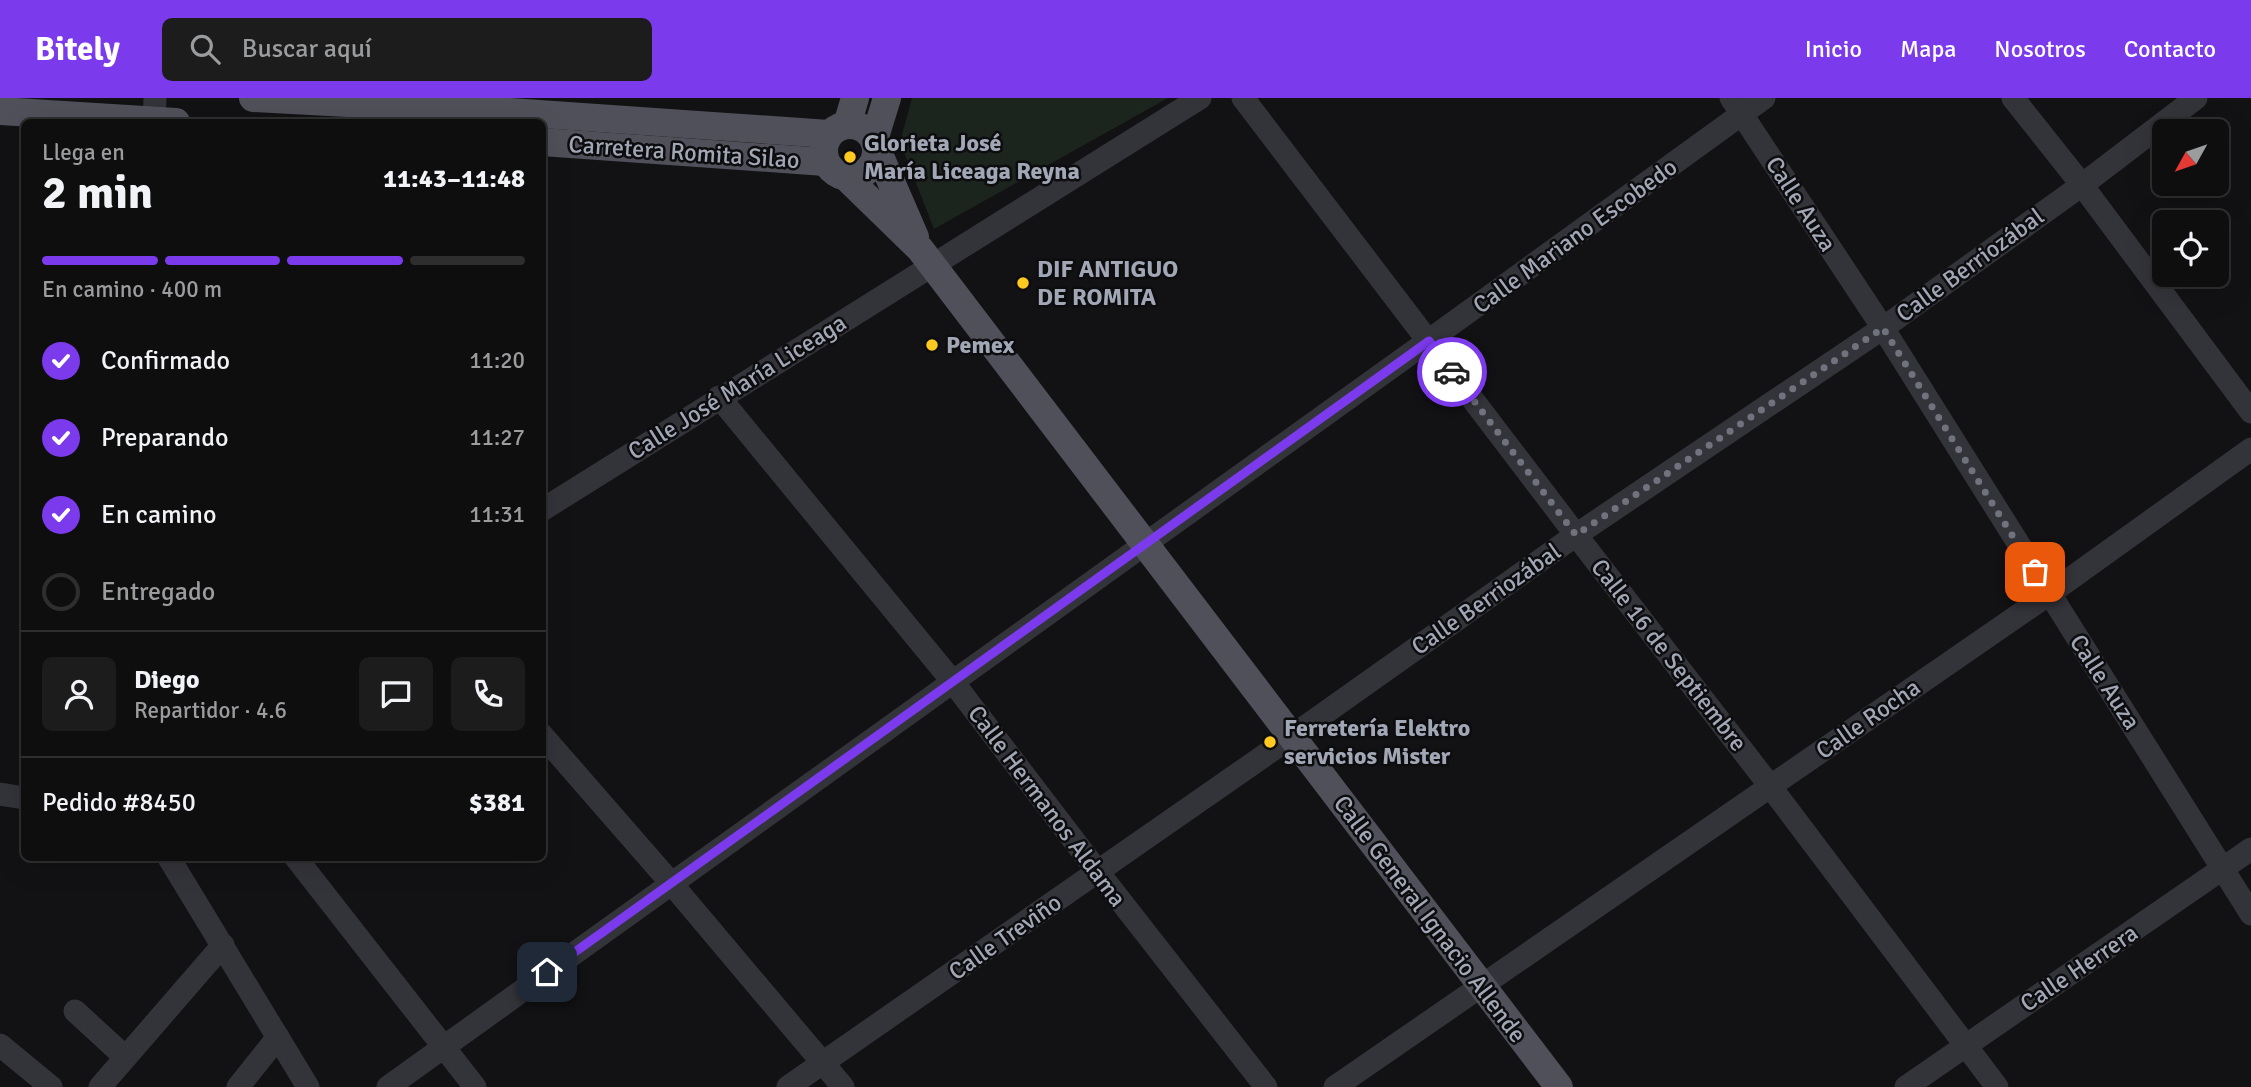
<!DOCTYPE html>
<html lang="es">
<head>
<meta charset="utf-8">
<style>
	:root { --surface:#0e0e0f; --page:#1c1c1d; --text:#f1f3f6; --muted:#9b9c9e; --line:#2e2e2f; --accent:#7c3aed }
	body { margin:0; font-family:Signika,sans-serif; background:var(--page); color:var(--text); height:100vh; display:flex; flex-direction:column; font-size:26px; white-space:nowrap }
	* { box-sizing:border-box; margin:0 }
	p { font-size:23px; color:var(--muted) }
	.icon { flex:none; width:38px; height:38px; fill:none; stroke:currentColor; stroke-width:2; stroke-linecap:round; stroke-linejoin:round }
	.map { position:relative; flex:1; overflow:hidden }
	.panel { position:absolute; left:21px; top:21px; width:525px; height:742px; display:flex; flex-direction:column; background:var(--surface); border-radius:10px; box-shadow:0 7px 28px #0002,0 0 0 2px var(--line) }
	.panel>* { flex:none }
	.needle { width:46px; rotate:230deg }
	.tools { position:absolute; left:2152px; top:21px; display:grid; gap:14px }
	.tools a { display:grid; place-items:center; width:77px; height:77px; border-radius:10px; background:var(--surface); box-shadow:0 7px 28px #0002,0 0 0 2px var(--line); font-size:35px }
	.pin { position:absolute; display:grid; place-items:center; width:60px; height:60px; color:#fff; margin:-30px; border-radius:14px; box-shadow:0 4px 10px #0006 }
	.courier { position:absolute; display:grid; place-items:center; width:70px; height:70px; margin:-35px; border:5px solid #7c3aed; border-radius:50%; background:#fff; color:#222; box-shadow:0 2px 9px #0007 }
	.headline em { font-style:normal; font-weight:700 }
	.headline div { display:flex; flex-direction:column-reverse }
	.headline { display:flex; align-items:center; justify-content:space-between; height:119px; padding:0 21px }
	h1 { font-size:46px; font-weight:700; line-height:52px }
	.bar { display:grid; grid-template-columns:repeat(4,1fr); gap:10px 7px; align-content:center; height:84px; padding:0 21px }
	.bar i { height:9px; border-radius:5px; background:var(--line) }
	.bar .current { background:var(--accent) }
	.bar p { grid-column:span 4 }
	.line { display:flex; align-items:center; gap:18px; padding:0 21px; border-top:2px solid var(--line) }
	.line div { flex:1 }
	.round { display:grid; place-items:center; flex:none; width:74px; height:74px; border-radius:10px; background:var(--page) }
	ol { padding:0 21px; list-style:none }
	li { display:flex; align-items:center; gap:21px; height:77px }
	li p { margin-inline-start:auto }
	li .icon { padding:7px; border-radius:50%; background:var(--accent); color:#fff; stroke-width:4 }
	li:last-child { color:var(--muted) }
	li i { width:38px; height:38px; border:4px solid var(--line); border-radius:50% }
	header { display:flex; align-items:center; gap:42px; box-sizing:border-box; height:98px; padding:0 35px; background:var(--accent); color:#fff }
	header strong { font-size:33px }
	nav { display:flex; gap:38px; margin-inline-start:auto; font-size:24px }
	.search { width:490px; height:63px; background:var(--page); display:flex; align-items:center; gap:18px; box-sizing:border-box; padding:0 24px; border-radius:10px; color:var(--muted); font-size:26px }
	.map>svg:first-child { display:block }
	.green { fill:#1c241e }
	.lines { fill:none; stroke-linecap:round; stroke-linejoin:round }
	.minor { stroke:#33333a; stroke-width:23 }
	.major { stroke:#4f5059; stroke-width:28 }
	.done { stroke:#70737d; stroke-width:7; stroke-dasharray:0 12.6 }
	.route { stroke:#7c3aed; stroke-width:9 }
	.poi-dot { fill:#ffc91f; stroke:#0d0d0f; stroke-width:2.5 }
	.labels { text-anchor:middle; stroke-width:5; stroke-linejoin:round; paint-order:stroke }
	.poi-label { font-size:24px; font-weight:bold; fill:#a2a7b6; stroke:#0d0d0f; text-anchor:start }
	.street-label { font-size:24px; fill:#a2a7b6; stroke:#0d0d0f }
</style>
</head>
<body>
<header>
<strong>Bitely</strong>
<div class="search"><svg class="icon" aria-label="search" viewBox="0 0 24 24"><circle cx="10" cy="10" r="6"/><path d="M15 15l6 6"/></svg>Buscar aquí</div>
<nav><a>Inicio</a><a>Mapa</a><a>Nosotros</a><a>Contacto</a></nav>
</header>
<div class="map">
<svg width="2251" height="989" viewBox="0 0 2251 989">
	<rect width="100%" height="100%" fill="#121214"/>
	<polygon class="green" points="912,0 1168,0 934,131 900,44"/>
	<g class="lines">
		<g class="minor">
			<polyline points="1243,0 1576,437 1770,688 1997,989"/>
			<polyline points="1731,0 1883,230 2251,816"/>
			<polyline points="2013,0 2082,87 2251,314"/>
			<polyline points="154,23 155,0"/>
			<polyline points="719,299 953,584 1098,774 1266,989"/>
			<path d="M 542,412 C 761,273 981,138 1200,0"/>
			<polyline points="542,637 671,785 843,989"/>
			<polyline points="0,696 24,700"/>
			<polyline points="169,760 308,989"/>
			<polyline points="296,760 475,989"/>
			<polyline points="75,913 125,959"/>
			<polyline points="0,947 51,989"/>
			<polyline points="100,989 223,847"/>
			<polyline points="238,989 278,939"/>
			<polyline points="388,989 1428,243 1764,0"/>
			<polyline points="788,989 1291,639 1576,437 1883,230 2082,87 2196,0"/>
			<polyline points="1335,989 2049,496 2251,351"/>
			<polyline points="1906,989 2251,751"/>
		</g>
		<g class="major">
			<polyline points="253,0 496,13 829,36"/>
			<polyline points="0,13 176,24"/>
			<circle cx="850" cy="53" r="26"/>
			<polyline points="847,27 855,0"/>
			<polyline points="874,42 887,0"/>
			<polyline points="542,44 825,64"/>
			<polyline points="876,49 915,139"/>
			<polyline points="847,80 920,151 1559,989"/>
		</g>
	</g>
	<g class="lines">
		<polyline class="done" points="1452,274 1576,437 1883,230 2035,474"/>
		<polyline class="route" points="547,874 1429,243 1452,274"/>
	</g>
	<g class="poi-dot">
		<circle cx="850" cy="59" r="7"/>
		<circle cx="1023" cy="185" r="7"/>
		<circle cx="932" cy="247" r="7"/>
		<circle cx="1270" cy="644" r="7"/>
	</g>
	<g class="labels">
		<g class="poi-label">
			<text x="864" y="53">Glorieta José<tspan x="864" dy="28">María Liceaga Reyna</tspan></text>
			<text x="1037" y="179">DIF ANTIGUO<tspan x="1037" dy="28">DE ROMITA</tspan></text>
			<text x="946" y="255">Pemex</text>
			<text x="1284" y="638">Ferretería Elektro<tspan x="1284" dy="28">servicios Mister</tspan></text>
		</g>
		<g class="street-label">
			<text transform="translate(684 54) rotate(4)" y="8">Carretera Romita Silao</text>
			<text transform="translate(1801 106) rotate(57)" y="8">Calle Auza</text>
			<text transform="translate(1575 138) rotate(-36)" y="8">Calle Mariano Escobedo</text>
			<text transform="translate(1970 167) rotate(-36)" y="8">Calle Berriozábal</text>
			<text transform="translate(737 289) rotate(-32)" y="8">Calle José María Liceaga</text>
			<text transform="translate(1486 501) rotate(-35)" y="8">Calle Berriozábal</text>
			<text transform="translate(1669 557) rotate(52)" y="8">Calle 16 de Septiembre</text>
			<text transform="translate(2105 584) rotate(57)" y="8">Calle Auza</text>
			<text transform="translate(1868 621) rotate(-35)" y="8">Calle Rocha</text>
			<text transform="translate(1047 708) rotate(53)" y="8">Calle Hermanos Aldama</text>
			<text transform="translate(1430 821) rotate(53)" y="8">Calle General Ignacio Allende</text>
			<text transform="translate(1005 839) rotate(-35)" y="8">Calle Treviño</text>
			<text transform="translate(2079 870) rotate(-34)" y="8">Calle Herrera</text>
		</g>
	</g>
</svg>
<div class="tools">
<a><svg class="needle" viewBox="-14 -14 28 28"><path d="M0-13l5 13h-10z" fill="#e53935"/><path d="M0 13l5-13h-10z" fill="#9b9c9e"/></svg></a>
<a><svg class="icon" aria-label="locate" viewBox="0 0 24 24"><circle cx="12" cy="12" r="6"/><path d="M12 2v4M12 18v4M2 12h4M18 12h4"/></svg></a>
</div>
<div class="pin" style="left:2035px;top:474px;background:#ea580c"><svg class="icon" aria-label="bag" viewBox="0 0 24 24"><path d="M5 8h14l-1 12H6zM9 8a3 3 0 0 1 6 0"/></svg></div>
<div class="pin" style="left:547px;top:874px;background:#1f2937"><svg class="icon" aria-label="home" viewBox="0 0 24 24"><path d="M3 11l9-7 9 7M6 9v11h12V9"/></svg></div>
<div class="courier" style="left:1452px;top:274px"><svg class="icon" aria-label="car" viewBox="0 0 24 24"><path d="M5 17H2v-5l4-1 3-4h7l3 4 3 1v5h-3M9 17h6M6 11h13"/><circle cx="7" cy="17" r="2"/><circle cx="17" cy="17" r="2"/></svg></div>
<section class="panel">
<div class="headline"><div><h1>2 min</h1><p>Llega en</p></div><em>11:43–11:48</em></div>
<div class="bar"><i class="current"></i><i class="current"></i><i class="current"></i><i></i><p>En camino · 400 m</p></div>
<ol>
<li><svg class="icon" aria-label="check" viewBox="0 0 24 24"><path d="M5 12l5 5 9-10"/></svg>Confirmado<p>11:20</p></li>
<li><svg class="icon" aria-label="check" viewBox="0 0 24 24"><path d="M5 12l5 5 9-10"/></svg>Preparando<p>11:27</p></li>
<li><svg class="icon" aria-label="check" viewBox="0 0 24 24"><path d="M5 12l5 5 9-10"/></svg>En camino<p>11:31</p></li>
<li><i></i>Entregado</li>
</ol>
<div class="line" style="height:126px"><a class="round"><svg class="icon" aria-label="person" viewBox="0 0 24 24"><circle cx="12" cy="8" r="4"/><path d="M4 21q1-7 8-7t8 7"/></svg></a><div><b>Diego</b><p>Repartidor · 4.6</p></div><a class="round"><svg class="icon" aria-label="chat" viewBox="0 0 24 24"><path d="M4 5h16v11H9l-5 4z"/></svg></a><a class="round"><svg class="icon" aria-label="phone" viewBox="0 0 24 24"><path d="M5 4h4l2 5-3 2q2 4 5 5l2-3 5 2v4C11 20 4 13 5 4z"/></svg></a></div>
<div class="line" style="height:91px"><div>Pedido #8450</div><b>$381</b></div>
</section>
</div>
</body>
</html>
